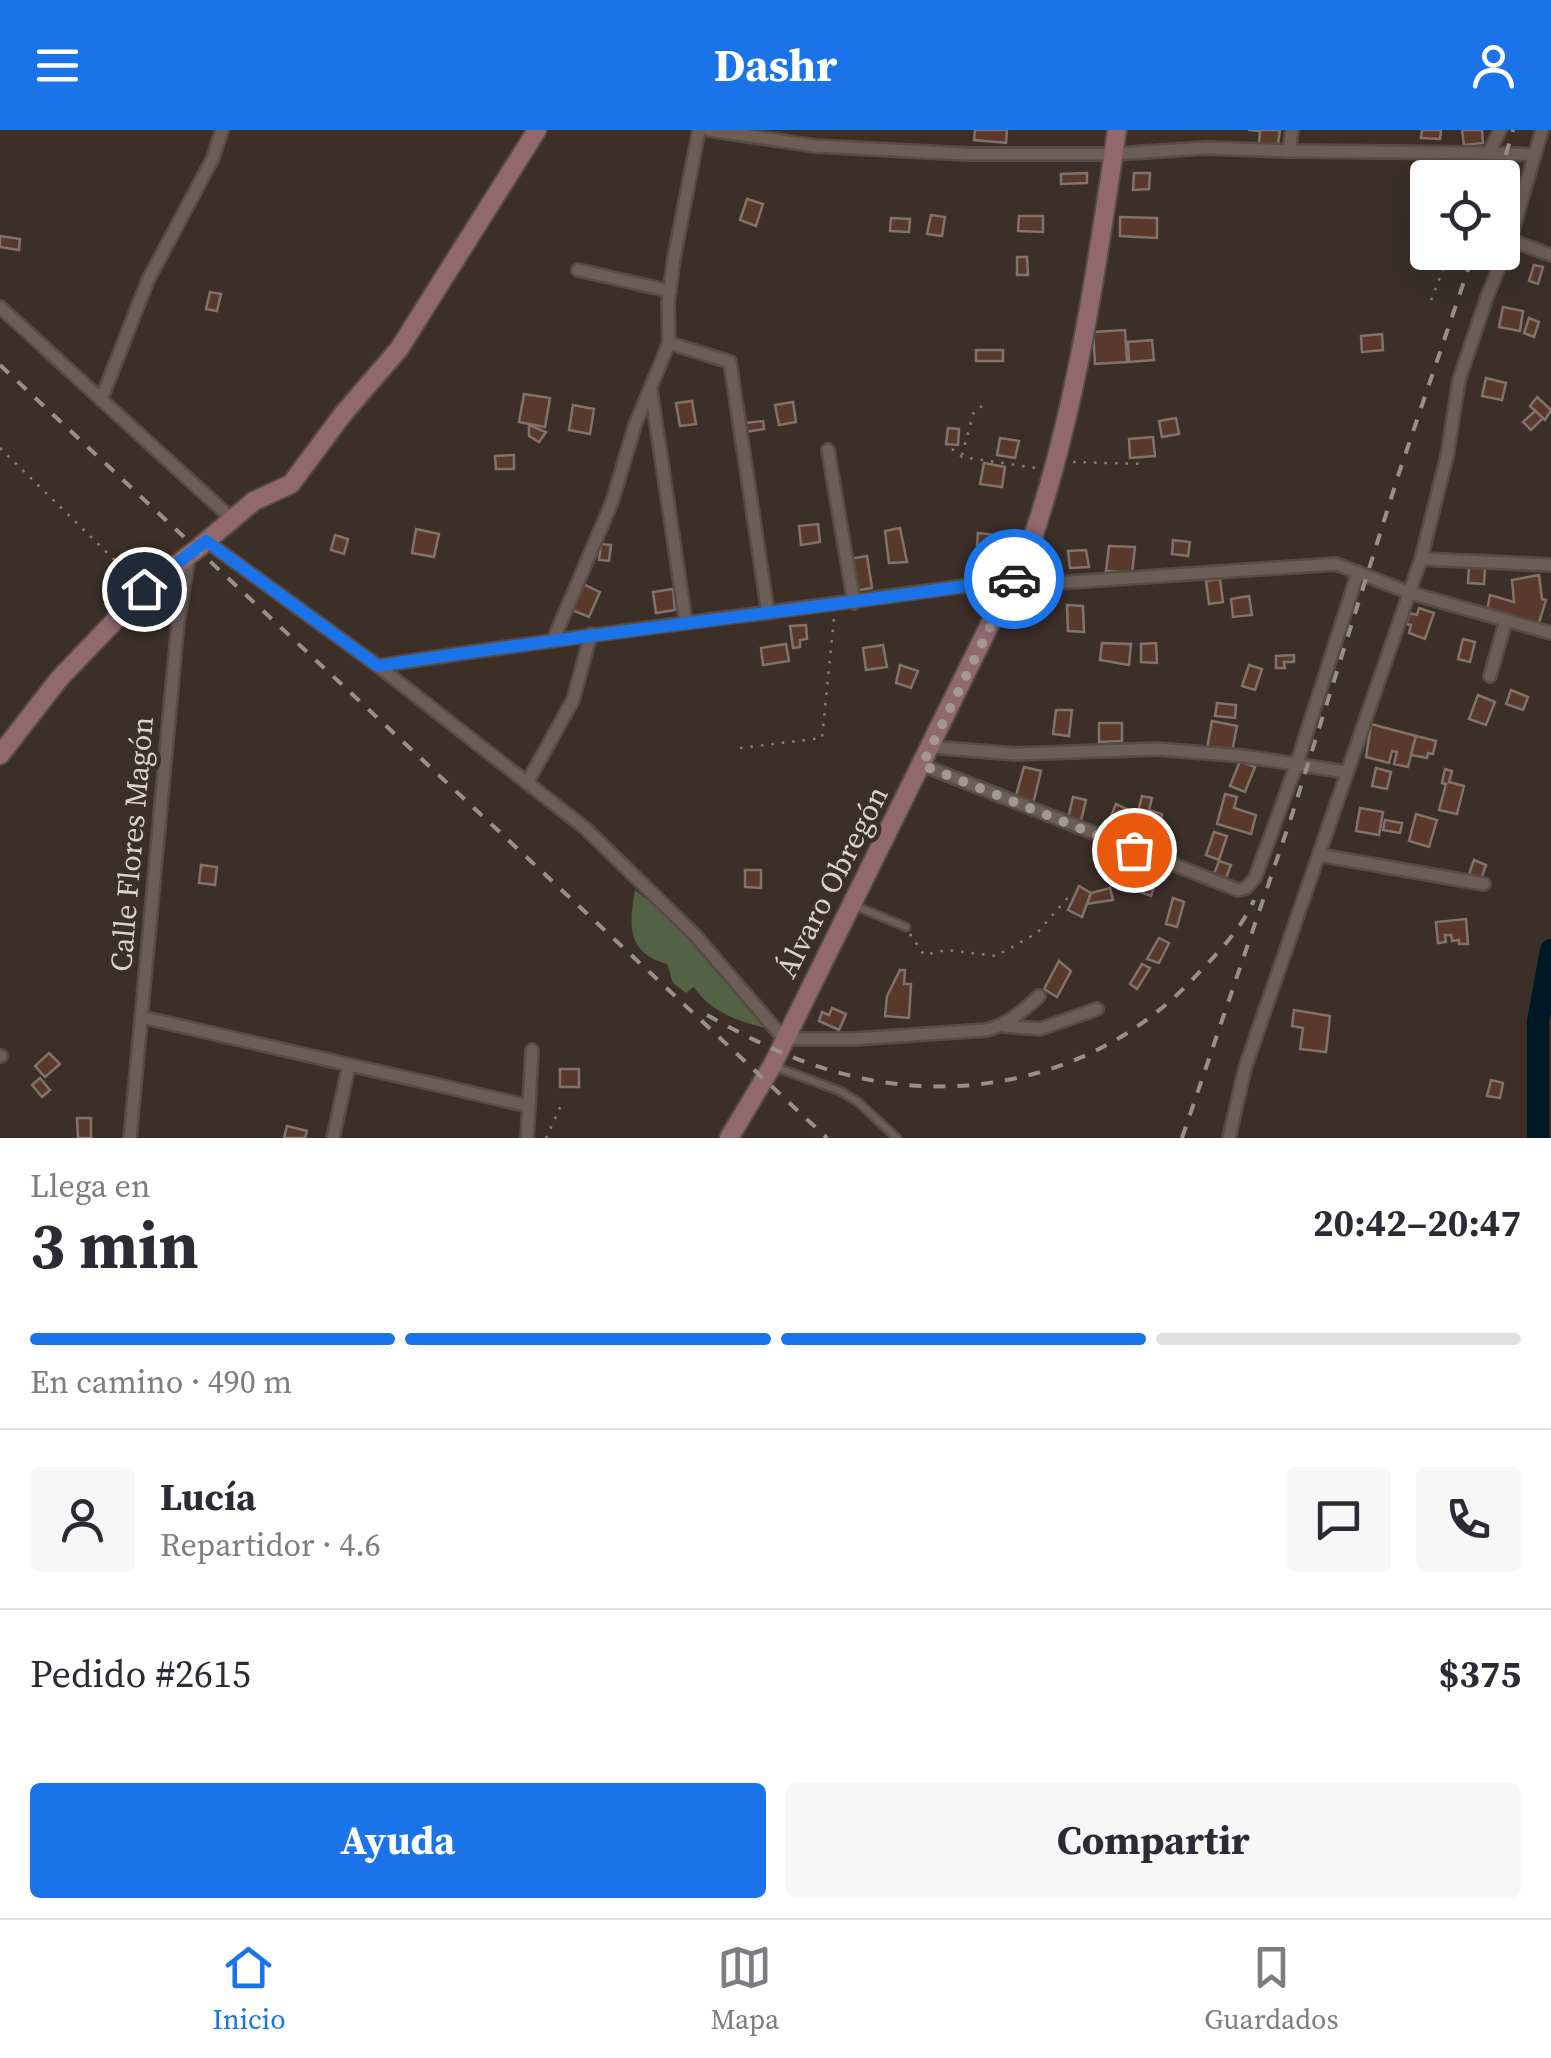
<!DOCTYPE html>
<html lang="es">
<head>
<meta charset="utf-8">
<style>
	:root { --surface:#fff; --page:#f7f7f7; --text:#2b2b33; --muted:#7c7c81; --line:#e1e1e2; --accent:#1a73e8 }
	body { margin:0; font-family:"Source Serif 4",serif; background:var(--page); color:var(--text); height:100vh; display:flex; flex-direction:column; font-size:38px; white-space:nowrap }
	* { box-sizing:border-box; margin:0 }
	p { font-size:32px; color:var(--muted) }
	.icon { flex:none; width:55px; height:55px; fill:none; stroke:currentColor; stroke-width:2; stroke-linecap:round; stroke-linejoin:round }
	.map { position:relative; height:1008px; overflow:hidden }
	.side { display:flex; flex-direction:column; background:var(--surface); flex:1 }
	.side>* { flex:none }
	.buttons { position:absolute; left:1410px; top:30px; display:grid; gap:20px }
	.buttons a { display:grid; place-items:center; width:110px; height:110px; border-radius:10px; background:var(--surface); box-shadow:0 10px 40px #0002; font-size:50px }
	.pin { position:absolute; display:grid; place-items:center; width:85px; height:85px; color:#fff; margin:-42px; border:5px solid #fff; border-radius:50%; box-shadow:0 2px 10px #0007 }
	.courier { position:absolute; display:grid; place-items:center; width:100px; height:100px; margin:-50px; border:8px solid #1a73e8; border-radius:50%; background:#fff; color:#222; box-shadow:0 2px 12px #0007 }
	.head em { font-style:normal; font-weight:700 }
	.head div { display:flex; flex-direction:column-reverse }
	.head { display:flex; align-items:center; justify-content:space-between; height:170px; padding:0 30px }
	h1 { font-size:65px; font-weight:700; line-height:75px }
	.bar { display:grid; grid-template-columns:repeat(4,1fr); gap:15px 10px; align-content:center; height:120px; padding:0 30px }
	.bar i { height:12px; border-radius:8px; background:var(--line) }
	.bar .active { background:var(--accent) }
	.bar p { grid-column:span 4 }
	.line { display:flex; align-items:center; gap:25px; padding:0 30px; border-top:2px solid var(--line) }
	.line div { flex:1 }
	.round { display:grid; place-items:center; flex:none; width:105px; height:105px; border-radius:10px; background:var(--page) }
	.cta { display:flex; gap:20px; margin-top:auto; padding:20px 30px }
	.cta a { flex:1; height:115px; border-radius:10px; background:var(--accent); color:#fff; font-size:40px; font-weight:700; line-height:115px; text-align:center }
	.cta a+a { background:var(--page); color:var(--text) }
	header { display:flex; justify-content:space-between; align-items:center; height:130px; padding:0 30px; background:var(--accent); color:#fff; font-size:45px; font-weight:700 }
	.menu { display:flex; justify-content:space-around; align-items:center; height:140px; border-top:2px solid var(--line); background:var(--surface); font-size:28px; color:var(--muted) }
	.menu a { display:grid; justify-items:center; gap:5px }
	.menu .active { color:var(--accent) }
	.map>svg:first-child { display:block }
	.green { fill:#536145 }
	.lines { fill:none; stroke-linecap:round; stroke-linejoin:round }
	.river { stroke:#001825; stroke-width:22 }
	.building { fill:#5a392d; stroke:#81726c; stroke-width:2.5 }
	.lane-casing { stroke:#564b46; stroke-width:11 }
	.street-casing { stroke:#564b46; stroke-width:16 }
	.secondary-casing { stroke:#564b46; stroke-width:22 }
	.path { stroke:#897f7a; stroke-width:2.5; stroke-dasharray:2.5 8; stroke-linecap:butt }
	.lane { stroke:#6c5e57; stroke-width:6 }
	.street { stroke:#6c5e57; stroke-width:11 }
	.secondary { stroke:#91686c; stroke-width:18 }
	.rail { stroke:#9a908b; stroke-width:4; stroke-dasharray:12 12; stroke-linecap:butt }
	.done { stroke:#a29994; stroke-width:10; stroke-dasharray:0 18 }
	.route { stroke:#1a73e8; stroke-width:12 }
	.labels { text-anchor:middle; stroke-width:9; stroke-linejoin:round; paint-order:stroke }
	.street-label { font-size:30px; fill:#dad2ce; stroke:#3b2f28 }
</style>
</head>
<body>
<header><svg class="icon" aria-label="menu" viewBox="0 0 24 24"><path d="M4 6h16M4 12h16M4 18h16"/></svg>Dashr<svg class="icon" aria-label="person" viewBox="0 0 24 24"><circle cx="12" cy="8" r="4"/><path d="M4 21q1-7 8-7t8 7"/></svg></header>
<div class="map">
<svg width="1551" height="1008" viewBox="0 0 1551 1008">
	<rect width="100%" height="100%" fill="#3b2f28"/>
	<path class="green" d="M 635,760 L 671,789 L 766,898 C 739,892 709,881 694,857 L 686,863 L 673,853 L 667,834 C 626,823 629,794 635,760 Z"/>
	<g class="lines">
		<polyline class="river" points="1538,1008 1538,891 1551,820"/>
	</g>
	<g class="building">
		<polygon points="975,0 1007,0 1006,13 974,10"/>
		<polygon points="1248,0 1280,0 1278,14 1259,14 1260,1"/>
		<polygon points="1422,0 1441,0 1440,9 1421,8"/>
		<polygon points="1462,0 1482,0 1483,13 1464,15"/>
		<polygon points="1087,43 1087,53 1061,54 1061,44"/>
		<polygon points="1134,43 1150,43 1149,59 1133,60"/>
		<polygon points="747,69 763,74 756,96 740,90"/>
		<polygon points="931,85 945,87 942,106 927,104"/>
		<polygon points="1019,86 1043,86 1043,102 1018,101"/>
		<polygon points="1120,87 1157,88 1157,108 1120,106"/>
		<polygon points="891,88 910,89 909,102 890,101"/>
		<polygon points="0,106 20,109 19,120 0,117"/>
		<polygon points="1017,127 1027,127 1028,145 1017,145"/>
		<polygon points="1534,135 1543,137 1538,154 1529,151"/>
		<polygon points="210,162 221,164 217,181 206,179"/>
		<polygon points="1503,177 1523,181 1520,201 1499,197"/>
		<polygon points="1529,188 1539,192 1534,207 1524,203"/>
		<polygon points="1125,200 1127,232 1095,234 1093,202"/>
		<polygon points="1382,204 1383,220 1362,222 1361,206"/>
		<polygon points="1152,210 1154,230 1129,232 1128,212"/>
		<rect x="976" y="220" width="27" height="11"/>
		<polygon points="1486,248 1506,253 1502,270 1482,266"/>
		<polygon points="524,264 550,268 545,297 519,292"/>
		<polygon points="1537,267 1551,280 1545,290 1530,276"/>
		<polygon points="692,271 696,294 680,296 676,273"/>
		<polygon points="793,272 796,292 779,295 775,275"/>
		<polygon points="573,275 594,279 590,304 569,300"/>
		<polygon points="1535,281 1543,288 1531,300 1523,292"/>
		<polygon points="1176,288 1179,304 1162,307 1159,291"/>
		<polygon points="763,291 764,299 745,302 744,293"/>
		<polygon points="529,295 546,302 539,312 529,306"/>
		<polygon points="948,298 959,299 958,315 946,314"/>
		<polygon points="1153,307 1155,326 1130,328 1129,309"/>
		<polygon points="1000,308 1019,311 1015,328 997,325"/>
		<polygon points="514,325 514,339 496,339 495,326"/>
		<polygon points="984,333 1005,337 1002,357 980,354"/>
		<polygon points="818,394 820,412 801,415 799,396"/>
		<polygon points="900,398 907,432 889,433 885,401"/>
		<polygon points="416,399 439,404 434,427 412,423"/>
		<polygon points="978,403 996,405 995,417 977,415"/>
		<polygon points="335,405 348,409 344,424 331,420"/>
		<polygon points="1173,410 1190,412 1188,426 1172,424"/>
		<polygon points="601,414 611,415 609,431 599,430"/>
		<polygon points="1109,416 1135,417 1132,443 1106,441"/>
		<polygon points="1086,420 1089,437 1070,438 1068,421"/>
		<polygon points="867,426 872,458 854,461 849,429"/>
		<polygon points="1469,436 1485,438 1484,454 1468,453"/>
		<polygon points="1539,445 1542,469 1546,470 1539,493 1487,480 1490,465 1514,472 1512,450"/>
		<polygon points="1220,449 1223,472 1209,474 1206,451"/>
		<polygon points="583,454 600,462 589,487 572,480"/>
		<polygon points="673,459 675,480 656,483 653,462"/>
		<polygon points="1249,466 1252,485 1233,487 1231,469"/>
		<polygon points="1067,475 1083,476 1084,502 1068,501"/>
		<polygon points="1419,478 1434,483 1425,509 1409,503 1411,495 1406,494 1410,483 1417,485"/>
		<polygon points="806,495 807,509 800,510 800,517 793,518 790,496"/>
		<polygon points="1463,509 1475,512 1470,532 1458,529"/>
		<polygon points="1102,513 1131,514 1129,535 1100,530"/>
		<polygon points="1156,513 1157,533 1141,532 1141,514"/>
		<polygon points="786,514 789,531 763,535 761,518"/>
		<polygon points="883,515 887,537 866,540 863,518"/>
		<polygon points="1294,525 1294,532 1284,532 1285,538 1276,538 1276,526"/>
		<polygon points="900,535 918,541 911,558 896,553"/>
		<polygon points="1249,535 1262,539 1255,560 1242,556"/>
		<polygon points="1511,560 1528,567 1523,580 1506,574"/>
		<polygon points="1478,565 1495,572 1486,595 1469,589"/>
		<polygon points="1217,573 1236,575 1235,588 1215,586"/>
		<polygon points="1056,580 1072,580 1069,606 1053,604"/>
		<polygon points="1212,591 1237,596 1232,622 1207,618"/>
		<polygon points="1099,593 1122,593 1122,611 1099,612"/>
		<polygon points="1371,594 1416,606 1408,637 1394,634 1397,622 1392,621 1389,633 1366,627"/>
		<polygon points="1416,606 1436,611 1433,624 1428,623 1427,628 1411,625"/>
		<polygon points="1240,631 1255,637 1245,662 1230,656"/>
		<polygon points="1024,637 1041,641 1033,674 1015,669"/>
		<polygon points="1376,638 1391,642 1387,659 1372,656"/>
		<polygon points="1445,639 1452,641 1449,652 1464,656 1457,684 1439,680 1446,654 1442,653"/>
		<polygon points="1225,664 1237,667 1234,678 1256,685 1251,704 1217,694"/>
		<polygon points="1142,666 1152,668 1149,680 1162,684 1160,695 1136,690"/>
		<polygon points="1073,667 1086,670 1081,691 1068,688"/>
		<polygon points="1116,674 1131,681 1121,709 1105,701"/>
		<polygon points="1360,678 1383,682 1379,705 1356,701"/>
		<polygon points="1416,684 1437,690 1429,717 1409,711"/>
		<polygon points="1385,690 1402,693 1400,703 1383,700"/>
		<polygon points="1137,696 1157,702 1154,717 1133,710"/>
		<polygon points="1214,702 1227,706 1219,730 1206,725"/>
		<polygon points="1474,730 1486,735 1481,749 1469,744"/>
		<polygon points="1219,731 1231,735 1226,748 1214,744"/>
		<polygon points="1142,732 1151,734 1148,745 1157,749 1151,766 1132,759"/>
		<polygon points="201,735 217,737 215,755 199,753"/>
		<polygon points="745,740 761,740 761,758 745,757"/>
		<polygon points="1079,756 1091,763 1082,787 1068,780"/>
		<polygon points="1110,758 1113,770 1087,774 1091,763"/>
		<polygon points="1173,768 1184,772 1177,797 1166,794"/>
		<polygon points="1466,789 1468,814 1459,814 1459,810 1452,811 1451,805 1445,805 1446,812 1438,813 1436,792"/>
		<polygon points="1159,808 1169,813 1159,833 1147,829"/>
		<polygon points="1059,831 1071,841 1057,867 1044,859"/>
		<polygon points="1142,834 1150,838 1137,859 1130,854"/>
		<polygon points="900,840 905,840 904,854 911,854 909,888 885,886 887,866"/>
		<polygon points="832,878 846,884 839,900 819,891 822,882 829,885"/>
		<polygon points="1294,880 1330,886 1326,922 1300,919 1303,898 1292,896"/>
		<polygon points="49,923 60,934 45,947 35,936"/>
		<rect x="560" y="939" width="19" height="18"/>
		<polygon points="40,948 50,960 42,967 32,955"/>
		<polygon points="1491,950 1503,953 1500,968 1487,966"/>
		<polygon points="77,988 91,988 91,1008 78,1008"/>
		<polygon points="287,996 307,1001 305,1008 284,1008"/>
	</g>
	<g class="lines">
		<g class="lane-casing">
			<g id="lane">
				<polyline points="853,775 906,797"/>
				<polyline points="773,936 840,961 858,972 897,1008"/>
			</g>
		</g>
		<g class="street-casing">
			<g id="street">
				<polyline points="709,0 815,16 967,24 1113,24 1207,18 1289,21"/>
				<polyline points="1292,0 1289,21 1489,23 1500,0"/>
				<polyline points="1489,23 1535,25"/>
				<polyline points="1510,110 1551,125"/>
				<polyline points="578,140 670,161"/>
				<polyline points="0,177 231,388"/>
				<polyline points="669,213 730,232 768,483"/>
				<polyline points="651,260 686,493"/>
				<polyline points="101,270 148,150 213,28 222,0"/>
				<polyline points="828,320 854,473"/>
				<path d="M 206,411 L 378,536 L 585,698 L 695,805 L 784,909 L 853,909 L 986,900 C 1006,895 1024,881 1039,866"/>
				<polyline points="1421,429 1551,435"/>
				<polyline points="1011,456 1336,434 1410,463 1551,503"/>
				<polyline points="554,508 612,372 635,295 669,213 668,173 674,128 699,0"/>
				<path d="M 378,536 C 589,503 801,480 1013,449"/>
				<polyline points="1490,546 1506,490"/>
				<polyline points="931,617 1015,624 1157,619 1243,626 1346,642"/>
				<polyline points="922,635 1238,760 1246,758 1255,748 1297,633 1358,442"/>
				<polyline points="527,653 573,570 591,504"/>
				<polyline points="1319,725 1484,754"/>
				<polyline points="141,887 529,976 527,1008"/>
				<polyline points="1004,896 1040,899 1097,879"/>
				<polyline points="0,926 1,926"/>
				<polyline points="529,976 532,920"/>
				<polyline points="130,1008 178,492 189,426"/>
				<polyline points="333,1008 349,935"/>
				<polyline points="1229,1008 1245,938 1421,429 1447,326 1459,250 1487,167 1510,110 1542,0"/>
			</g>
		</g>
		<g class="secondary-casing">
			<g id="secondary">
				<polyline points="0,625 59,549 148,456 197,419 254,371 291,354 343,284 399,219 537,0"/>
				<path d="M 729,1008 L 772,936 L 1033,407 C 1077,276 1097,136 1117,0"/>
			</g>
		</g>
		<g class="path">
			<polyline points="1479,48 1485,33"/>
			<polyline points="1431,170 1450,122"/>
			<polyline points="0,318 135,450"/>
			<polyline points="952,319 962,327 1036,338"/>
			<polyline points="962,325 974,281 986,274"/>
			<polyline points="1073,332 1143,334"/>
			<polyline points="740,618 822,608 834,488"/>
			<polyline points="910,804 924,825 946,820 996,826 1037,803 1071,764"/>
			<polyline points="546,1008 563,971"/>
		</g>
		<use href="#lane" class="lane"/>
		<use href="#street" class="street"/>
		<use href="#secondary" class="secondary"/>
		<g class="rail">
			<polyline points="1499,48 1513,0"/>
			<polyline points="0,235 827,1008"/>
			<path d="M 707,885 C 747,907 789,929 833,941 C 958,978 1096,948 1188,854 C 1212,829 1240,802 1254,770"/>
			<polyline points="1182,1008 1291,688 1399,343 1474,122"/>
		</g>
	</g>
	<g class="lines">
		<polyline class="done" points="1014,449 922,635 1134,720"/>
		<path class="route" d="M 144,459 L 206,411 L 378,536 C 589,503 802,481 1014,449"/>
	</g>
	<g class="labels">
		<g class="street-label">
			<text transform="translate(132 714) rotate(-85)" y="10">Calle Flores Magón</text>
			<text transform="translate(832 752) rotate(-63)" y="10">Álvaro Obregón</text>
		</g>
	</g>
</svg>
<div class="buttons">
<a><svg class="icon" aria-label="locate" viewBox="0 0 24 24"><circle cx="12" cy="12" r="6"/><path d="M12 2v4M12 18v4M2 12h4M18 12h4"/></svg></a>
</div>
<div class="pin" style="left:1134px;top:720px;background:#ea580c"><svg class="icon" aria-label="bag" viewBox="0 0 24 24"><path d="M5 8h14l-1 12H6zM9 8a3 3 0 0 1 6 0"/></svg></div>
<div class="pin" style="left:144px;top:459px;background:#1f2937"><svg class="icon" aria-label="home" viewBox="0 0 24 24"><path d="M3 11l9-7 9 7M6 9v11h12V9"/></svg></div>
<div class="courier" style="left:1014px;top:449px"><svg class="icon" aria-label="car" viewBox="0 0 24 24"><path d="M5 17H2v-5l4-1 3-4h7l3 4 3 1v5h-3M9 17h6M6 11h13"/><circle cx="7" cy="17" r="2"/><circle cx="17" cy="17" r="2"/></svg></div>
</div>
<section class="side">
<div class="head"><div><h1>3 min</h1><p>Llega en</p></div><em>20:42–20:47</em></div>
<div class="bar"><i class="active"></i><i class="active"></i><i class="active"></i><i></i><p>En camino · 490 m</p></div>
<div class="line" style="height:180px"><a class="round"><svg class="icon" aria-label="person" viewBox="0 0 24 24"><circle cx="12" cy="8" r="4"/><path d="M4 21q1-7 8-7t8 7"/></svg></a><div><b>Lucía</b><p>Repartidor · 4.6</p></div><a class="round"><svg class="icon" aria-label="chat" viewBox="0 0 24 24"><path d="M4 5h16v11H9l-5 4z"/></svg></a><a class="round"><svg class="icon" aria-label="phone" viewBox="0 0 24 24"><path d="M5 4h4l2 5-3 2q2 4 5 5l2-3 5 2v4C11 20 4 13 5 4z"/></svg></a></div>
<div class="line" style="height:130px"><div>Pedido #2615</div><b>$375</b></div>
<div class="cta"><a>Ayuda</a><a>Compartir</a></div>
</section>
<nav class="menu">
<a class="active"><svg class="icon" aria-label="home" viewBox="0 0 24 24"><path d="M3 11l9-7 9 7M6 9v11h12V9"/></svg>Inicio</a>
<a><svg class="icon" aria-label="map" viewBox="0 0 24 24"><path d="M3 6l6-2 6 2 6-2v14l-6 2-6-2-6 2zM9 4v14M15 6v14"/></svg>Mapa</a>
<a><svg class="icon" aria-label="saved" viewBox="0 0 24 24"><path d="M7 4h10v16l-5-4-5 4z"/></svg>Guardados</a>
</nav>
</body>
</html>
